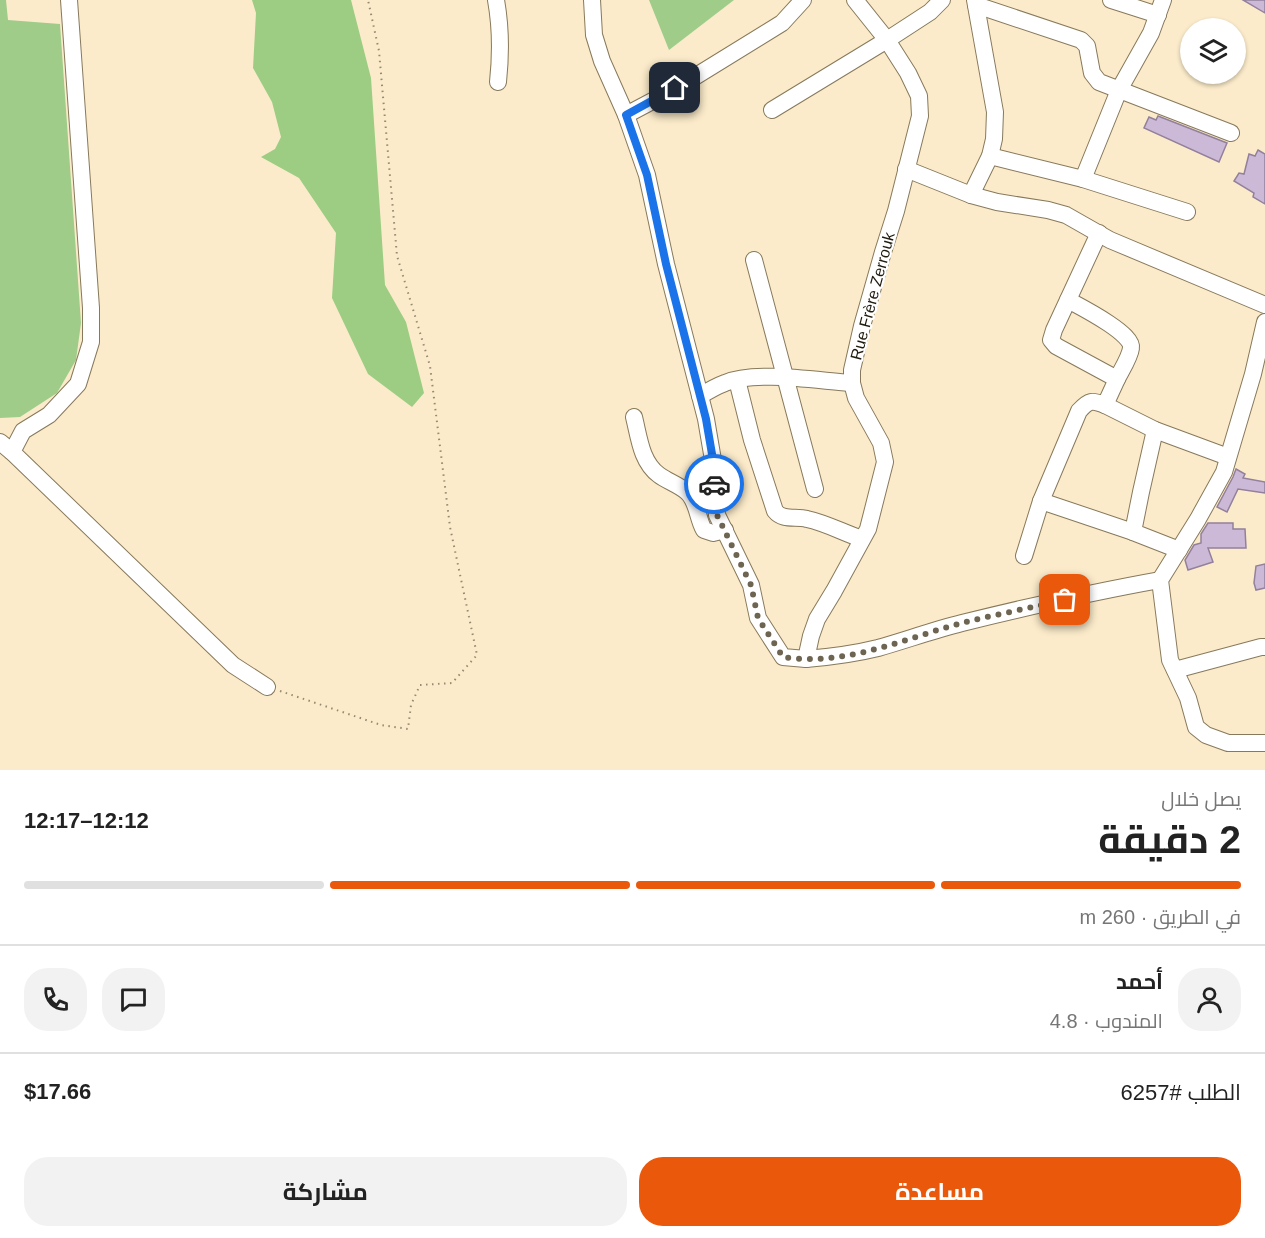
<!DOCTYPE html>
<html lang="ar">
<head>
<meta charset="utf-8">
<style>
	:root { --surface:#fff; --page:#f2f2f2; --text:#222; --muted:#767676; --line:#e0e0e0; --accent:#ea580c }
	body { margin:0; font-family:Arial,Cairo,sans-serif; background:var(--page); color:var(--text); direction:rtl; height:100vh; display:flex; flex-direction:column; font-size:22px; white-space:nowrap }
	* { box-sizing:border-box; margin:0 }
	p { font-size:20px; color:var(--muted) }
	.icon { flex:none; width:33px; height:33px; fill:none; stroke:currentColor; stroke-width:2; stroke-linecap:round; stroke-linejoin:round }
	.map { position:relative; height:770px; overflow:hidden; direction:ltr }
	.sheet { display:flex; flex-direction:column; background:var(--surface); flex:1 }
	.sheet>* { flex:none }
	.controls { position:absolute; left:1180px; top:18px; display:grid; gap:12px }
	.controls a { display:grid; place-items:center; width:66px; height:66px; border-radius:50%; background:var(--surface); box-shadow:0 2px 4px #0004; font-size:30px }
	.pin { position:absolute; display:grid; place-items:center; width:51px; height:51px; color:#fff; margin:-26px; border-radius:12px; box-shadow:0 3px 9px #0006 }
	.courier { position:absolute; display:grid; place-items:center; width:60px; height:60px; margin:-30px; border:4px solid #1a73e8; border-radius:50%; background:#fff; color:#222; box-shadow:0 2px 8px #0007 }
	.headline em { font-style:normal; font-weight:700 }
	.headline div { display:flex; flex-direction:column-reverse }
	.headline { display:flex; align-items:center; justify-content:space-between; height:102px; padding:0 24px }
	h1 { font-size:39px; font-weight:700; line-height:45px }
	.bar { display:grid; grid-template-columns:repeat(4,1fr); gap:9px 6px; align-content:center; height:72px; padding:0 24px }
	.bar i { height:8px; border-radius:4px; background:var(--line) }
	.bar .current { background:var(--accent) }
	.bar p { grid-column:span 4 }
	.line { display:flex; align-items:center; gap:15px; padding:0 24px; border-top:2px solid var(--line) }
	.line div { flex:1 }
	.round { display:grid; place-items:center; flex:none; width:63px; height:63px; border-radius:24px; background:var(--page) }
	.primary-button { display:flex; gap:12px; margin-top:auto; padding:12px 24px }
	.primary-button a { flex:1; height:69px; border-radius:24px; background:var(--accent); color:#fff; font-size:24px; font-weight:700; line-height:69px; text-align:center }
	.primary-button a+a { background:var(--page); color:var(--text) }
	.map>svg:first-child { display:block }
	.green { fill:#a0cc8a }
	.forest { fill:#9ccd83 }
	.building { fill:#ccb9d7; stroke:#92809c; stroke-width:1.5 }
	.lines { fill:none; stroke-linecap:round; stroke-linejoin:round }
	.minor-casing { stroke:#87795b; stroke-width:18 }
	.path { stroke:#948a72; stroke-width:2; stroke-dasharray:1.5 4.5; stroke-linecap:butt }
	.minor { stroke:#fff; stroke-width:16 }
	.done { stroke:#6d6451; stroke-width:6; stroke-dasharray:0 10.8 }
	.route { stroke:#1a73e8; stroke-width:8 }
	.labels { text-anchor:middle; stroke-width:4.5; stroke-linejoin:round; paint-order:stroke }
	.street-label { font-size:16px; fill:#211c10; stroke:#fff }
</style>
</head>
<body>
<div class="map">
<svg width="1265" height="770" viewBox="0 0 1265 770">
	<rect width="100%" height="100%" fill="#fbebca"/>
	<g class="green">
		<polygon points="0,0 6,0 8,20 60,24 81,323 76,360 57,393 20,417 0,418"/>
		<polygon points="649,0 734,0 669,50"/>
	</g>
	<polygon class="forest" points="252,0 351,0 371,78 385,285 406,322 424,393 412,407 368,374 332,298 336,233 299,178 261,157 275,149 281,137 272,102 253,68 256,13"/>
	<g class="building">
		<polygon points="1243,0 1265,0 1265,13"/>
		<polygon points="1158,116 1227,143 1219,162 1144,128 1149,117 1156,120"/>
		<polygon points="1258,150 1265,154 1265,204 1253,197 1254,193 1234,181 1239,173 1244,174 1249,154 1255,156"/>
		<polygon points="1236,469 1245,474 1243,478 1265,482 1265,493 1238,489 1227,512 1217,507 1233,477"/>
		<polygon points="1208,523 1233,523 1233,529 1245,529 1246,548 1208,548 1213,562 1188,570 1185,560 1194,545 1201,543 1201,534"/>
		<polygon points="1265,564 1265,588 1256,590 1254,583 1256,566"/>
	</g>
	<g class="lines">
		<g class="minor-casing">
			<g id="minor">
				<path d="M 496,0 C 501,28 501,54 498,82"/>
				<polyline points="592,0 594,35 602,61 626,115 647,175 666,264 706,419 713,460 717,515 751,585 758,618 783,657 806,659"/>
				<path d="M 855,0 L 887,40 L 908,73 L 919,96 L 920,116 L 896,211 L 883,252 L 862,326 L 852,370 L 852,383 L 856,398 L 881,443 L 885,462 L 868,529 L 834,591 L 817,619 L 811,636 L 806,659 C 830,657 854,654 878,648 C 906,640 934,630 962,623 C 1027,607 1093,592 1160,580"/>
				<polyline points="1111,0 1158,15"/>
				<polyline points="976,5 1081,40 1087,46 1092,73 1099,82 1231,133"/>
				<polyline points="772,110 887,40 930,12 942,0"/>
				<polyline points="626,115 675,89 782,23 803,0"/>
				<polyline points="990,156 1083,179 1187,212"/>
				<polyline points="906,169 971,195 997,202 1048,210 1066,215 1110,240 1265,305"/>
				<polyline points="1083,179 1119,90 1151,33 1163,0"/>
				<polyline points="971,195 990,156 994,139 995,112 975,0"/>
				<polyline points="1099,233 1054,330 1051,340 1056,346 1117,379 1105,405 1155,430 1228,457"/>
				<polyline points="754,260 815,489"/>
				<path d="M 1068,300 C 1081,307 1134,334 1131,348 C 1130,357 1121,371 1117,379"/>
				<polyline points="1265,322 1253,374 1224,472 1198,519 1160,580 1170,660 1188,698 1196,727 1206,735 1228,743 1265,743"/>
				<path d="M 737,380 L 752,440 L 775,511 C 783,521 796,516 807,519 C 826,523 844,533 862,539"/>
				<path d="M 700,396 C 708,391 717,386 725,383 C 755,370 819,381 852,383"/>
				<path d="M 634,417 C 639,437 641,462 659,475 C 667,481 679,485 687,492 C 698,502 697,518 704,530 L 713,533 L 725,530"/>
				<polyline points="1155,430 1141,492 1133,532 1179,550"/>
				<polyline points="0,442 12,452 233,665 267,687"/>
				<polyline points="12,452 23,431 49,415 78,384 91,342 91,308 69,0"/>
				<path d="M 1041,501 L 1079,411 C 1089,400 1092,400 1105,405"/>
				<polyline points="1024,556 1041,501 1133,532"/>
				<polyline points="1175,670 1261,647 1265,647"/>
			</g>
		</g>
		<polyline class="path" points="280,691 381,725 408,729 411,705 420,685 452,683 477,655 450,527 430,366 397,256 379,51 368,0"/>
		<use href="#minor" class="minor"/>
	</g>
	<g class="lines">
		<path class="done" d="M 714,484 L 717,515 L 751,585 L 758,618 L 783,657 C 790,658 798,659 806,659 C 858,660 908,638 958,624 C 993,615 1030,608 1065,600"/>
		<polyline class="route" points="675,88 626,115 647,175 666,264 706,419 713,460 714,484"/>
	</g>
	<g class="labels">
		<g class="street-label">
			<text transform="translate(872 296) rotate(-75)" y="6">Rue Frère Zerrouk</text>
		</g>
	</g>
</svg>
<div class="controls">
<a><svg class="icon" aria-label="layers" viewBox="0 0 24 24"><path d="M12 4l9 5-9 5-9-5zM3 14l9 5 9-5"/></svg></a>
</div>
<div class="pin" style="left:1065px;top:600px;background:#ea580c"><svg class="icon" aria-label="bag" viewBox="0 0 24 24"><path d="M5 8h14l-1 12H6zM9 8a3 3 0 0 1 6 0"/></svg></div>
<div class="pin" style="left:675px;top:88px;background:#1f2937"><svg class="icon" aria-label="home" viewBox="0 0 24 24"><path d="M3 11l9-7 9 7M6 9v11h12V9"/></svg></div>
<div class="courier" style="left:714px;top:484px"><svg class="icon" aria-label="car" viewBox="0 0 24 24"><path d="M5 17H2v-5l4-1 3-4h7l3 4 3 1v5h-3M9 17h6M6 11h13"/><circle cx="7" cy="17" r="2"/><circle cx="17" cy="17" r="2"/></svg></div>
</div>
<section class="sheet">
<div class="headline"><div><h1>2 دقيقة</h1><p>يصل خلال</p></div><em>12:12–12:17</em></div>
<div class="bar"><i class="current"></i><i class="current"></i><i class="current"></i><i></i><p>في الطريق · 260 m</p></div>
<div class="line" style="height:108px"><a class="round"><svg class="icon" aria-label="person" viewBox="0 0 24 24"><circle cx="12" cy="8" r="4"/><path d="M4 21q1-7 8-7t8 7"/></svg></a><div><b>أحمد</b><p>المندوب · 4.8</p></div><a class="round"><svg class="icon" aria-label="chat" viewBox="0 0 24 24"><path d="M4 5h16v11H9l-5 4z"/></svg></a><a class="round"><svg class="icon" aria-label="phone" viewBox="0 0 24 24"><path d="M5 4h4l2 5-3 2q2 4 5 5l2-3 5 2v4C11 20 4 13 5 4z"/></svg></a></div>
<div class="line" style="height:78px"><div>الطلب #6257</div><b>$17.66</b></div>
<div class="primary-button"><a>مساعدة</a><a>مشاركة</a></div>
</section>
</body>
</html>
